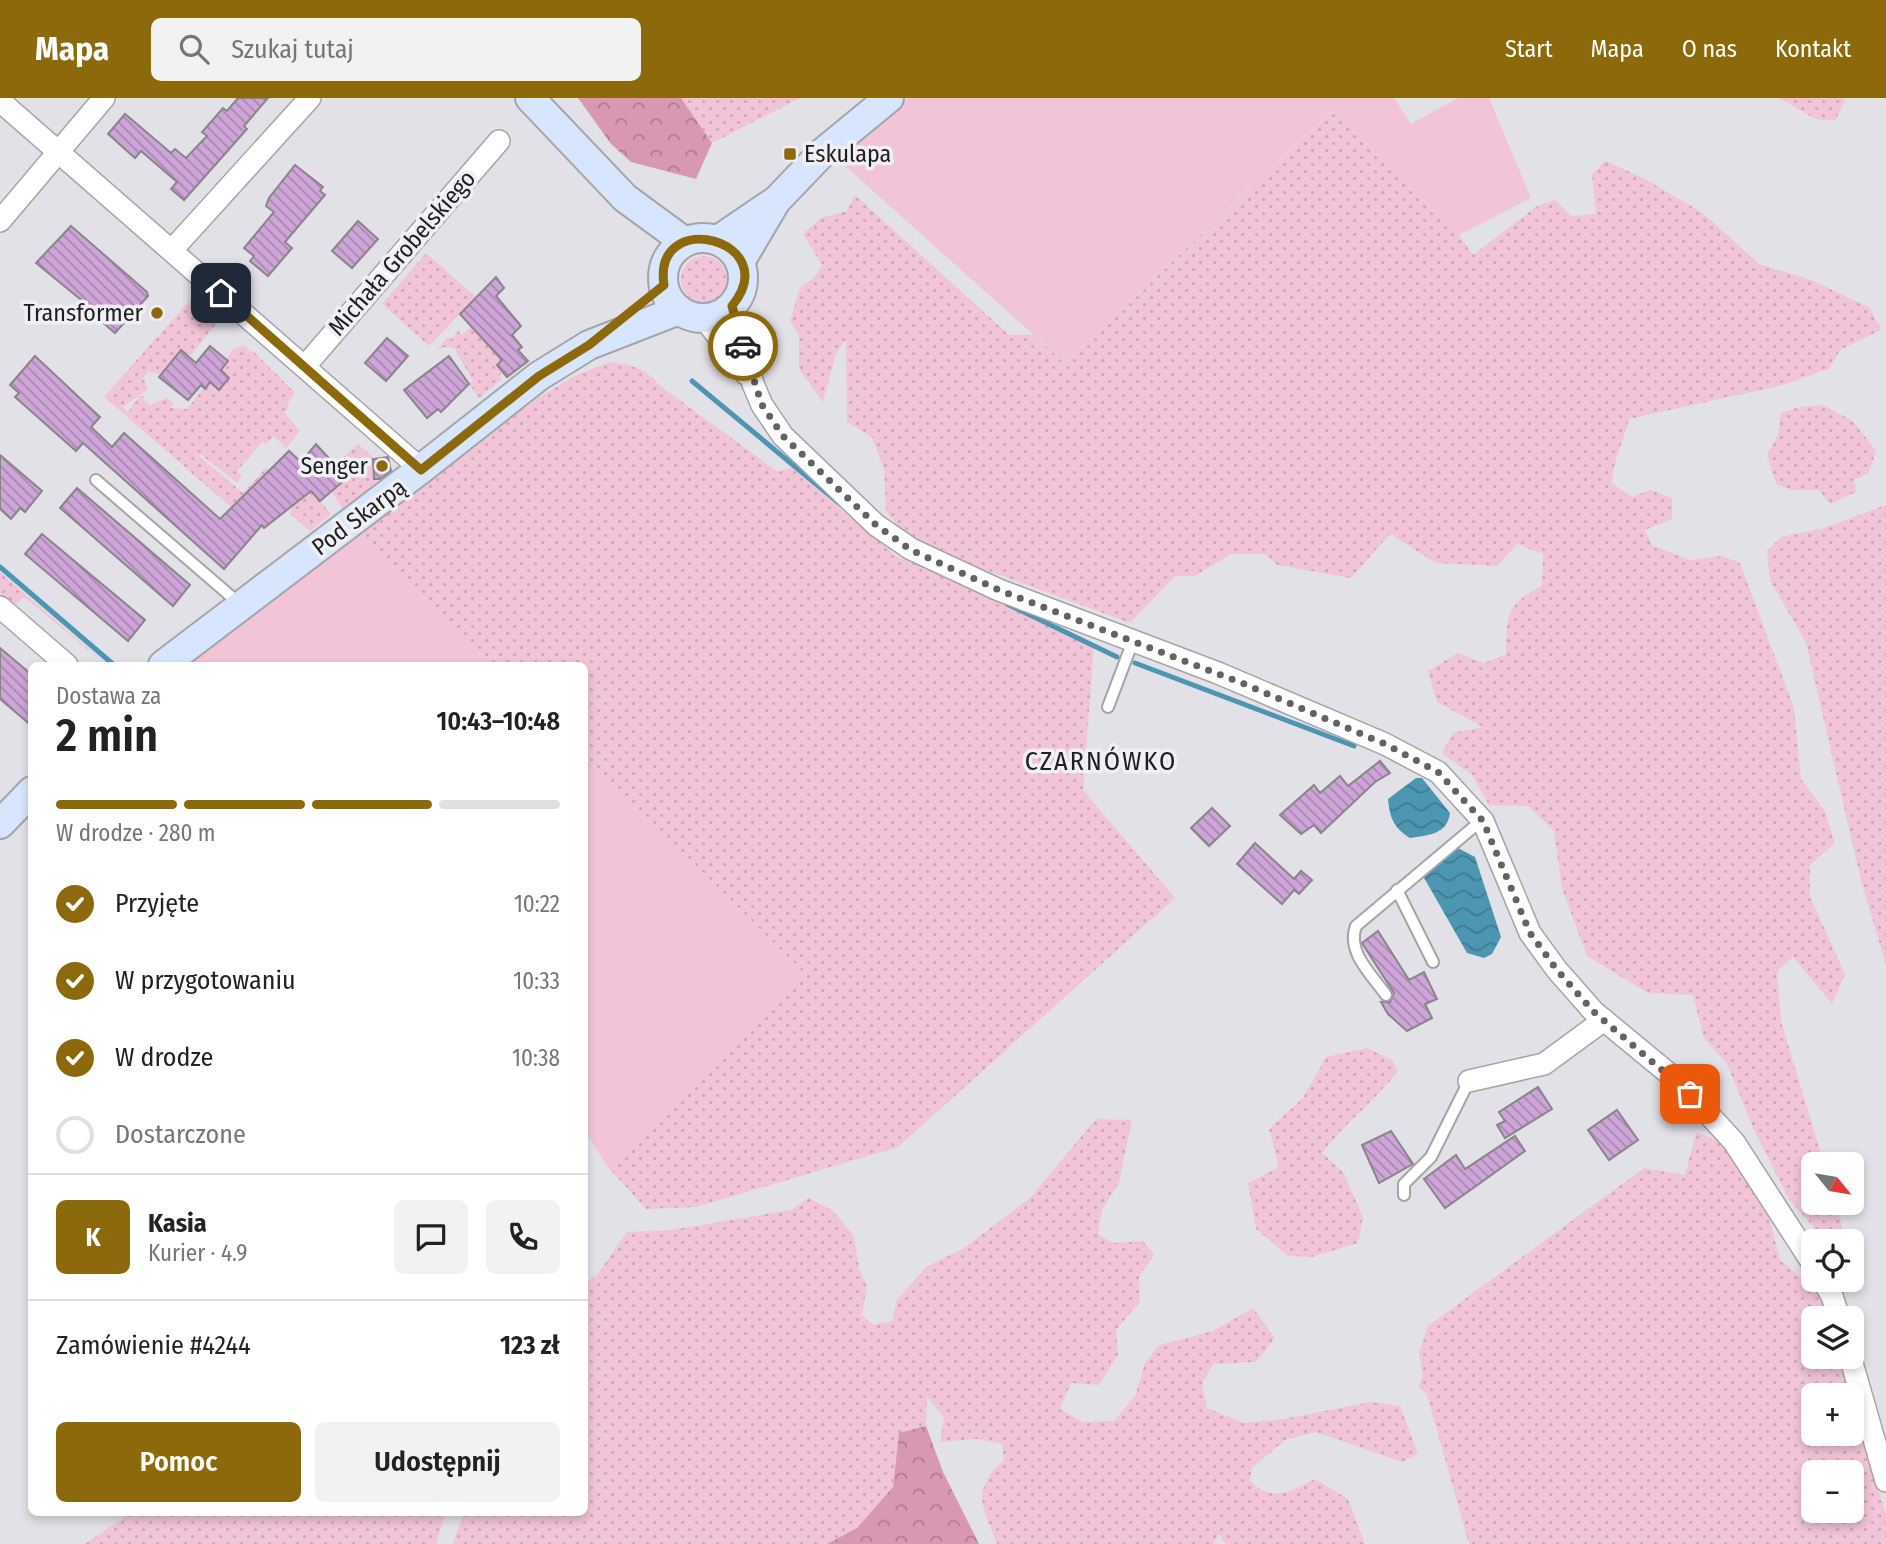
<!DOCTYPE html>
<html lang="pl">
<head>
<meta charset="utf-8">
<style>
	:root { --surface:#fff; --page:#f2f2f2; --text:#222; --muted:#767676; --line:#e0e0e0; --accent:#8c690a }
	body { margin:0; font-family:"Fira Sans Condensed",sans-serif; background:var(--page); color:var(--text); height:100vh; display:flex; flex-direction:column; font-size:26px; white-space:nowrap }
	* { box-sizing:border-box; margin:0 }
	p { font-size:23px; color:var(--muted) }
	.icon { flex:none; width:38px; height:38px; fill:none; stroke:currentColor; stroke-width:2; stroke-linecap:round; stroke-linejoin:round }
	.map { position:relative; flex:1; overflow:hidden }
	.side { position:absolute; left:28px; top:564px; width:560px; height:854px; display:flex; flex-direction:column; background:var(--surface); border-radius:10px; box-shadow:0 4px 10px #0003 }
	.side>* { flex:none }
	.needle { width:46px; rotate:120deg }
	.controls { position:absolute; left:1801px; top:1054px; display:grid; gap:14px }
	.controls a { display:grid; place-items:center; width:63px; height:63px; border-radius:10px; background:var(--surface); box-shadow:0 4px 10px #0003; font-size:35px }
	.pin { position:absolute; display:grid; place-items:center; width:60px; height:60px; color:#fff; margin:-30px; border-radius:14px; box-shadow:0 4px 10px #0006 }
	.courier { position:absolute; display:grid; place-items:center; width:70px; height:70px; margin:-35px; border:5px solid #8c690a; border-radius:50%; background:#fff; color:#222; box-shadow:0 2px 9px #0007 }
	.overview em { font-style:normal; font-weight:600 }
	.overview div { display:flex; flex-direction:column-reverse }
	.overview { display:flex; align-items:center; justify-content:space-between; height:119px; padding:0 28px }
	h1 { font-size:46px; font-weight:600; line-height:52px }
	.bar { display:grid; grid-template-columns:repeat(4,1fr); gap:10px 7px; align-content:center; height:84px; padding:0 28px }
	.bar i { height:9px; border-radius:5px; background:var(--line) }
	.bar .active { background:var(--accent) }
	.bar p { grid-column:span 4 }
	.line { display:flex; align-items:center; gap:18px; padding:0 28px; border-top:2px solid var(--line) }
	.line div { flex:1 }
	.round { display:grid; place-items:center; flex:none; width:74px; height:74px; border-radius:10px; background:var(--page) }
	ol { padding:0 28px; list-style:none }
	li { display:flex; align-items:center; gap:21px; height:77px }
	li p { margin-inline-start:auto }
	li .icon { padding:7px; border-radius:50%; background:var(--accent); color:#fff; stroke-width:4 }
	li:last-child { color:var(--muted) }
	li i { width:38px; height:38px; border:4px solid var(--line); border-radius:50% }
	.action { display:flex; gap:14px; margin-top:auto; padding:14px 28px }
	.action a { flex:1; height:80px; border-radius:10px; background:var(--accent); color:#fff; font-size:28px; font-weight:600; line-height:80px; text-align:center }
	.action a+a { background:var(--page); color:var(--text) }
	header { display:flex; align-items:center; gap:42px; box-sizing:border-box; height:98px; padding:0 35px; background:var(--accent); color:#fff }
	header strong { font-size:33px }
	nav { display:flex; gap:38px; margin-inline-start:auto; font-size:24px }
	.search { width:490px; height:63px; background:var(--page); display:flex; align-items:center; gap:18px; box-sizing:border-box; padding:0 24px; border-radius:10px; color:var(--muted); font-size:26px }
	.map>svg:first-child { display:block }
	.grass { fill:url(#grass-dots); fill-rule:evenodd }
	.forest { fill:url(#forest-crowns) }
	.garden { fill:#f1c4d7 }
	.water { fill:url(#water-waves) }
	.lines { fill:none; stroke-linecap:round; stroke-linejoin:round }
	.stream { stroke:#4c96b2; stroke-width:5 }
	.building { fill:url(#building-back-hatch); stroke:#898589; stroke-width:2 }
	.lane-casing { stroke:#a4a4a9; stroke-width:14 }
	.street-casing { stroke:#a4a4a9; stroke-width:24 }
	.secondary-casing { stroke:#a4a4a9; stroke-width:32 }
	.lane { stroke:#fff; stroke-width:10 }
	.street { stroke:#fff; stroke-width:21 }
	.secondary { stroke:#d7e6fc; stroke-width:28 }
	.done { stroke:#636366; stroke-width:7; stroke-dasharray:0 12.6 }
	.route { stroke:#8c690a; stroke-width:9 }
	.poi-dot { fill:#8c690a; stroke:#efeff4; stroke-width:2.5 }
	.labels { text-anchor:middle; stroke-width:7; stroke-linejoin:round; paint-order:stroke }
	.poi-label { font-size:24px; fill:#1f1f21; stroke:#efeff4; text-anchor:end }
	.street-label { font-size:24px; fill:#1f1f21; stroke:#efeff4 }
	.neighbourhood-label { font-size:26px; letter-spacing:2px; fill:#1f1f21; stroke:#efeff4 }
</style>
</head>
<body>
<header>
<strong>Mapa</strong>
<div class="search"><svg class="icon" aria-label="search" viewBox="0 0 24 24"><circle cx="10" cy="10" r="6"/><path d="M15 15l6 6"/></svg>Szukaj tutaj</div>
<nav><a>Start</a><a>Mapa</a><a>O nas</a><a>Kontakt</a></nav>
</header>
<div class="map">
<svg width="1886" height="1446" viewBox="0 0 1886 1446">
	<defs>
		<pattern id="grass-dots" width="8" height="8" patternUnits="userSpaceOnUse" patternTransform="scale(1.75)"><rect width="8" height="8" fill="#f1c4d7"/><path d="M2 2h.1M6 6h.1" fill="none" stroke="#cea8b8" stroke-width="1.8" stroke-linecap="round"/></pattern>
		<pattern id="forest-crowns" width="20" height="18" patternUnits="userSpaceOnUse" patternTransform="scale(1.75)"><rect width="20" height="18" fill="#d898b4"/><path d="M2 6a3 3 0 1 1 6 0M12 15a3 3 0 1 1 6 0" fill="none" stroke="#af7b92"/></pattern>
		<pattern id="water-waves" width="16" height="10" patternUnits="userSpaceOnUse" patternTransform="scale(1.75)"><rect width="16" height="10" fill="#4c96b2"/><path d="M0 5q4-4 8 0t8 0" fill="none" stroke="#3f7a90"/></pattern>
		<pattern id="building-back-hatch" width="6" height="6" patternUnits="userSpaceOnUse" patternTransform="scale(1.75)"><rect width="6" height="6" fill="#cea5d8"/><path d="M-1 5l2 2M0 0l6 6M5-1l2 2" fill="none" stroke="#a786af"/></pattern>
	</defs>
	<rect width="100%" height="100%" fill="#e2e1e7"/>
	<g class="grass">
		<polygon points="681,0 800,0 712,45"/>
		<polygon points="1779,0 1843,0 1845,3 1835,23 1816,21"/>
		<path d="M 1332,13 L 1459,137 L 1473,157 L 1537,108 L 1555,102 L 1571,118 L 1596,116 L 1592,76 L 1605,63 L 1643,80 L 1703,115 L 1759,166 L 1814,183 L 1870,210 L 1881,232 L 1840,252 L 1830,270 L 1783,287 L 1629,321 C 1624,343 1612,364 1612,385 L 1631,399 L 1651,392 L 1672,400 L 1672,421 L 1645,432 L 1652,447 L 1689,462 L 1722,458 L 1740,465 L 1794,610 L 1801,681 L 1825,713 L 1835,745 L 1810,767 L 1810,799 L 1845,876 L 1832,906 L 1793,859 L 1777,873 L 1781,923 L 1824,1066 L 1813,1066 L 1813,1104 L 1835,1104 L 1843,1131 L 1837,1143 L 1827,1143 L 1790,1103 L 1754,1032 L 1727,966 L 1704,940 L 1693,897 L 1648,895 L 1587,858 L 1562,790 L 1554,733 L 1528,708 L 1489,707 L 1472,677 L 1442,655 L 1453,635 L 1483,629 L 1437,604 L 1428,573 L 1458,555 L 1484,565 L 1506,556 C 1507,517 1505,507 1542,488 L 1543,456 L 1517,446 L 1497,468 L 1436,465 L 1390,436 L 1351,480 L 1277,467 L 1265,456 L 1231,456 L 1195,478 L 1175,478 L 1130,525 L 937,454 L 898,428 L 886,413 L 884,372 L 872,339 L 847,324 L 846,242 L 836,255 L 823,304 L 799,271 L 799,237 L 790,223 L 800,190 L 814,180 L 822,167 L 803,136 L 821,120 L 847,113 L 855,97 L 1009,237 L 1033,237 L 1065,265 Z"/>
		<polygon points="426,155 476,199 429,248 382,206"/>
		<circle cx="704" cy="181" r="23"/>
		<polygon points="192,200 218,223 191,257 181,253 161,276 148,274 143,280 148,291 123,309 128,314 139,298 144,298 143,301 150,307 167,300 173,305 171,310 187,311 234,251 244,247 251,254 253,253 295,295 288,305 287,312 283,313 300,333 286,350 274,338 266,346 262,344 237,373 242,378 237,385 199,355 200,359 243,395 266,370 273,376 231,409 104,299"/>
		<polygon points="472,227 503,261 497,267 503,274 499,278 502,281 479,300 469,286 473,283 454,250 444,249 436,253 448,239 451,241 458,233 462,237"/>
		<path d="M 609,264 C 629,266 647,270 659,287 L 778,374 L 791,369 L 896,458 L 1094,547 L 1083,692 L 1175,800 L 898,1049 L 696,1109 L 646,1111 L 607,1068 L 805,876 L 585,658 L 584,567 L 492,567 L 357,434 L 538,300 L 573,279 Z"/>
		<polygon points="1823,307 1853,323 1876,353 1869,375 1854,382 1856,394 1830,406 1819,392 1791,392 1776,386 1767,357 1778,337 1781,315 1799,309"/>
		<polygon points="358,346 373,359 374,381 381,385 344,413 331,393 346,380 335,367"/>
		<polygon points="310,392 331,416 310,433 291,417 292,407"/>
		<polygon points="1886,407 1886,867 1861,782 1806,545 1770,482 1767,453 1781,439 1824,430"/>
		<polygon points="0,474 107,567 24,499 16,507 0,496"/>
		<path d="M 1367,950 L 1392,962 L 1398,973 C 1375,1003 1346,1024 1322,1055 L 1343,1074 L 1363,1119 L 1358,1145 L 1312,1159 L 1288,1158 L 1256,1131 L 1248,1085 L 1279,1069 L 1269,1031 L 1303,1000 L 1326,959 Z"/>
		<path d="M 1096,1021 L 1132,1022 L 1119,1084 L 1102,1112 L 1098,1136 L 1113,1145 L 1143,1143 L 1154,1157 L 1139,1179 L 1140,1203 L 1116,1232 L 1118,1257 L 1099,1287 L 1071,1285 L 1060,1311 L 1083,1324 L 1114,1323 L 1135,1298 L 1145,1265 L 1159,1247 L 1213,1233 L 1253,1210 L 1275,1240 L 1256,1264 L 1213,1266 L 1202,1286 L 1207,1310 L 1244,1325 L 1283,1321 L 1371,1304 L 1400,1308 L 1418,1356 L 1402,1364 L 1316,1334 L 1285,1342 L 1252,1370 L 1250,1382 C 1271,1406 1291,1393 1315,1381 L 1348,1401 L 1365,1446 L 1225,1446 L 1219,1436 L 1213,1446 L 997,1446 C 982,1407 970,1394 1004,1362 L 1002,1346 L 978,1341 L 940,1344 L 944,1320 L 927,1299 L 926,1328 L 899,1336 L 893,1389 L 857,1430 L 827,1446 L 453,1446 L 464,1414 L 584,1414 L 585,1185 L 597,1177 L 627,1134 L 671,1132 L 791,1112 L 809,1100 L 832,1112 L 854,1138 L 859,1170 L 867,1188 L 862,1217 L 873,1227 L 892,1223 L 897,1202 L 926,1169 L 964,1150 L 1030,1100 Z"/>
		<path d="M 1696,1034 L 1720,1044 L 1765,1104 L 1780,1162 L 1820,1195 L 1829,1220 L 1813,1220 L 1813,1258 L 1841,1258 L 1886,1419 L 1886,1446 L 1469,1446 L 1427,1297 L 1419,1289 L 1423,1277 L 1419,1255 L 1428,1228 L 1644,1070 L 1685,1077 ZM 1813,1297 L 1852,1297 L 1852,1335 L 1813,1335 ZM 1813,1374 L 1852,1374 L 1852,1412 L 1813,1412 Z"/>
		<polygon points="132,1414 446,1414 436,1446 85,1446"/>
	</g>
	<g class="forest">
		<polygon points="578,0 681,0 712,45 696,81 631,64 611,46"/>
		<polygon points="926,1328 943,1374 979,1446 827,1446 857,1430 893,1389 899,1335"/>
	</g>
	<g class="garden">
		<polygon points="908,0 1394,0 1411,26 1458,0 1489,0 1531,100 1459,137 1331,13 1065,265 834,58"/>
		<polygon points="357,434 492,567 186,567"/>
		<polygon points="585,658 805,876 607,1068 585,1033"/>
	</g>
	<g class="water">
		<path d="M 1416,680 L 1422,680 L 1450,715 C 1447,737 1428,737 1410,740 C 1393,729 1390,720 1388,701 Z"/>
		<polygon points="1458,750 1475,759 1501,839 1492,856 1484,860 1467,855 1423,778"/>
	</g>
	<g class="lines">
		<g class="stream">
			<polyline points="692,283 840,406"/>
			<polyline points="0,469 114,567"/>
			<polyline points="1007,506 1117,559"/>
			<polyline points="1135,565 1354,648"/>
		</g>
	</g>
	<g class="building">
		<polygon points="238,0 268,0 244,28 247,31 184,102 171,91 177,84 141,53 135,60 108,36 125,16 171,55 175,51 186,60 207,38 202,34 223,10 227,13"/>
		<polygon points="295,67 323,89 320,93 325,97 285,144 292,150 268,178 250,163 254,158 244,150 274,114 266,108 269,100"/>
		<polygon points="358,123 378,141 352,170 332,153"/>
		<polygon points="71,128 147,194 148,198 115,235 100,222 102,219 36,165"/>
		<polygon points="496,179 504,190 496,198 521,228 512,237 522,249 518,252 528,263 507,279 497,267 502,262 460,216"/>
		<polygon points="387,240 408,258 386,283 365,265"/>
		<polygon points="210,248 228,263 221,272 229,280 219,292 210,284 205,291 201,287 188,302 159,279 181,252 196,265"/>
		<polygon points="35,258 100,319 91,329 112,349 124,335 220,421 289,353 301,364 316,346 347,380 320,403 311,393 264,430 262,427 224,471 83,345 76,353 15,299 19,295 10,287"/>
		<polygon points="449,258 469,286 441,314 438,311 427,320 404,292"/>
		<polygon points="0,357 42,393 25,414 20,410 11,421 0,411"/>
		<polygon points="388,359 391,373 380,381 374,381 373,361"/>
		<polygon points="77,390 190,487 173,508 60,410"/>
		<polygon points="42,436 145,522 128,543 25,456"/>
		<polygon points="0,550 32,577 32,628 0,601"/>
		<polygon points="1380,663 1390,675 1375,684 1321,735 1314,727 1301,736 1280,717 1314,687 1320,695 1340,678 1348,688"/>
		<polygon points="1212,710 1230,728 1209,748 1191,730"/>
		<polygon points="1255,745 1294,781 1301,773 1312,782 1299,796 1294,792 1282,806 1237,766"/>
		<polygon points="1378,833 1409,882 1424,874 1437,901 1425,906 1432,920 1407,933 1388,916 1381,904 1390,904 1394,895 1362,845"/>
		<polygon points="1538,989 1552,1011 1505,1040 1497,1027 1505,1023 1499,1014"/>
		<polygon points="1617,1012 1638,1042 1609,1062 1588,1032"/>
		<polygon points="1391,1033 1413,1066 1379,1085 1362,1047"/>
		<polygon points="1515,1038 1525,1053 1445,1110 1424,1081 1456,1057 1465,1071"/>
	</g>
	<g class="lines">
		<g class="lane-casing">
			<g id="lane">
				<polyline points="96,382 241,507"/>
				<polyline points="1108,609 1133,543"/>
				<polyline points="1397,792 1433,864"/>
				<path d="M 1386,897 C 1372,877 1346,854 1356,828 L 1482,722"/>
				<polyline points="1404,1097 1404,1086 1431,1059 1469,983"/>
			</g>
		</g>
		<g class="street-casing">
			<g id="street">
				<polyline points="0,3 421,371"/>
				<polyline points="0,123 104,0"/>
				<polyline points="172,152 310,0"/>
				<polyline points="731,208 753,286 762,307 783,338 876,427 911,451 999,492 1218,575 1385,646 1438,674 1483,723 1530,835 1557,872 1594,914 1679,984 1734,1044 1813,1166"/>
				<polyline points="704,220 746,276"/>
				<polyline points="306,267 499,43"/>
				<polyline points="0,509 67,567"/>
				<polyline points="1469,983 1544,966 1604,922"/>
				<polyline points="1822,1181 1832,1198 1839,1220"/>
				<polyline points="1850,1258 1886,1383"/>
			</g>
		</g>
		<g class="secondary-casing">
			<g id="secondary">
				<polyline points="530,0 625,100 685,144"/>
				<circle cx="703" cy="180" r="40"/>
				<polyline points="718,142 774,104"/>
				<polyline points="740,164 776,103 822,55 889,0"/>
				<polyline points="163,567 421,371 539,278 589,247 679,212"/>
				<polyline points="0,726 32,693"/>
			</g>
		</g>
		<use href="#lane" class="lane"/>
		<use href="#street" class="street"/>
		<use href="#secondary" class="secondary"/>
	</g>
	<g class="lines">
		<polyline class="done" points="743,248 762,307 783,338 876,427 911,452 999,492 1242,585 1385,646 1438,674 1483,723 1530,835 1557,872 1594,914 1690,996"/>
		<path class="route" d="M 221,195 L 421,372 L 539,278 L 589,247 L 664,187 C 652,108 786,142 732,208 L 743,248"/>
	</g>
	<g class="poi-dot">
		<rect x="783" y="49" width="14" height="14" rx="3.5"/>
		<circle cx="157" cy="215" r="7"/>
		<circle cx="382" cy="368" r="7"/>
	</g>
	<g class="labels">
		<g class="poi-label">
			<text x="804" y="64" text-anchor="start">Eskulapa</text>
			<text x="143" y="223">Transformer</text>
			<text x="368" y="376">Senger</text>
		</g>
		<g class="street-label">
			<text transform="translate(402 155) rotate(-49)" y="8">Michała Grobelskiego</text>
			<text transform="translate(359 419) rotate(-37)" y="8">Pod Skarpą</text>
		</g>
		<g class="neighbourhood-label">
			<text x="1101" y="672">CZARNÓWKO</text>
		</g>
	</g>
</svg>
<div class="controls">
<a><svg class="needle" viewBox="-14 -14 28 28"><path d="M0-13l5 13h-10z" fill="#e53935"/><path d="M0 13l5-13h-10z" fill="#767676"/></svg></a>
<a><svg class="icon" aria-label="locate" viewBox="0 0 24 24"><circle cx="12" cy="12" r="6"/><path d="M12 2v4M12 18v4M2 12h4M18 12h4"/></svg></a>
<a><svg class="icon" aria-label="layers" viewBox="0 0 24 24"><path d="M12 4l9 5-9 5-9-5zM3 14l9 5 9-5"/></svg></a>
<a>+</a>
<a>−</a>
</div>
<div class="pin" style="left:1690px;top:996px;background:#ea580c"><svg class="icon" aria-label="bag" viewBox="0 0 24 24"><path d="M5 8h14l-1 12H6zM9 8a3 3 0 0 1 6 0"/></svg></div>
<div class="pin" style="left:221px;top:195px;background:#1f2937"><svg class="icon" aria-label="home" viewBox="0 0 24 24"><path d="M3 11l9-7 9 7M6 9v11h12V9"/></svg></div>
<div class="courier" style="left:743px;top:248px"><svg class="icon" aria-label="car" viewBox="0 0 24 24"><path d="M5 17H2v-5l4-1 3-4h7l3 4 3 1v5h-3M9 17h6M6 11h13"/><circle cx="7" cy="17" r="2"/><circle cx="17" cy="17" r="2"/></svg></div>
<section class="side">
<div class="overview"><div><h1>2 min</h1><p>Dostawa za</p></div><em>10:43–10:48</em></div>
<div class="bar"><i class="active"></i><i class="active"></i><i class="active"></i><i></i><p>W drodze · 280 m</p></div>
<ol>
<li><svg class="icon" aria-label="check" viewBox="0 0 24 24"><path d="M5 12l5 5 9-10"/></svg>Przyjęte<p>10:22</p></li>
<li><svg class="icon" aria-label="check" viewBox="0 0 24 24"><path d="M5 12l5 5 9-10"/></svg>W przygotowaniu<p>10:33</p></li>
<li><svg class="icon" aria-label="check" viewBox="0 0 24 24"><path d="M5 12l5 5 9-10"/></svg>W drodze<p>10:38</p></li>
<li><i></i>Dostarczone</li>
</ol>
<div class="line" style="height:126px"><b class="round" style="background:var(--accent);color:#fff">K</b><div><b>Kasia</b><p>Kurier · 4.9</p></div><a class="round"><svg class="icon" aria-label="chat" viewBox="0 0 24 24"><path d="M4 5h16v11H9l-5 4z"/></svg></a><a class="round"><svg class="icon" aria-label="phone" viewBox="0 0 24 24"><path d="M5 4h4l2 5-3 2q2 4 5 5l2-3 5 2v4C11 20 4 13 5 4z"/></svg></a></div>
<div class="line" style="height:91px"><div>Zamówienie #4244</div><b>123 zł</b></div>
<div class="action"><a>Pomoc</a><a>Udostępnij</a></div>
</section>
</div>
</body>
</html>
